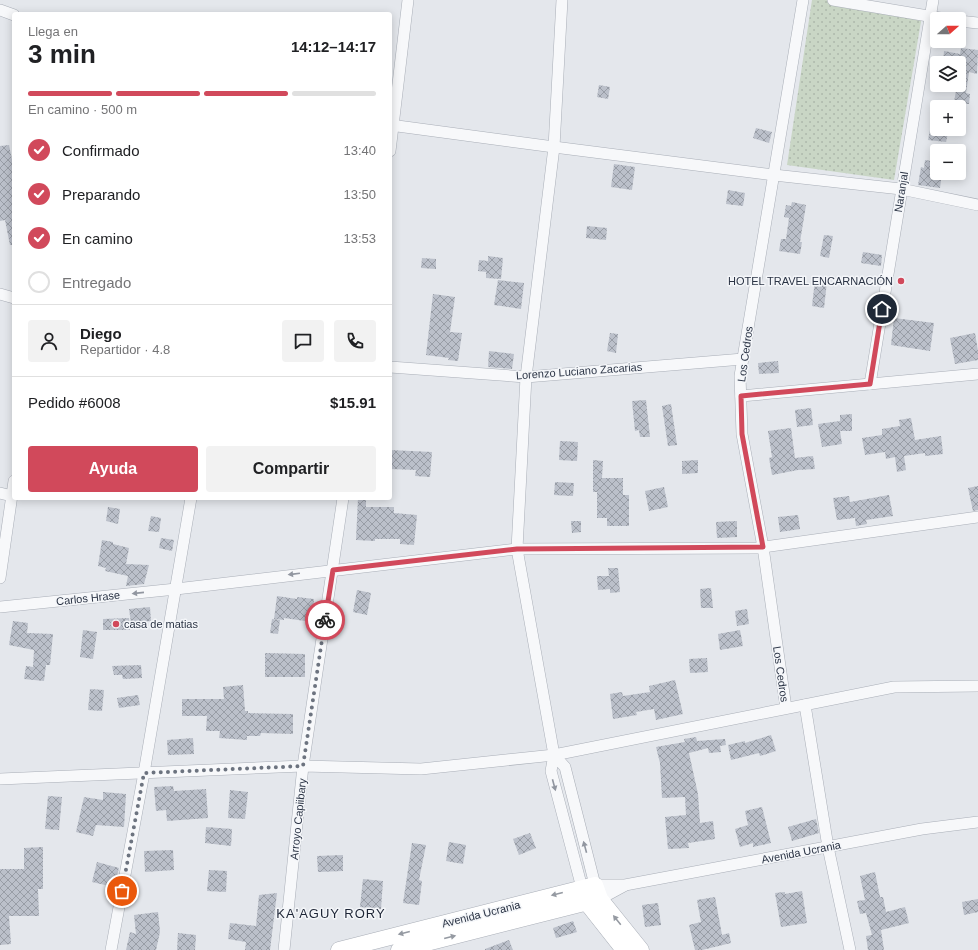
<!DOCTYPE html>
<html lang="es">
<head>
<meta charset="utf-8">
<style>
	:root { --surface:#fff; --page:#f2f2f2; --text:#202124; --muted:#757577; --line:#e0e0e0; --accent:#d1495b }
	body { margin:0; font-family:Arial,sans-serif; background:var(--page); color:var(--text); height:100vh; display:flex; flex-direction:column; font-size:15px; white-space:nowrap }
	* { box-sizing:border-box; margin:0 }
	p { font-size:13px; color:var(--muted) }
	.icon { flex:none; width:22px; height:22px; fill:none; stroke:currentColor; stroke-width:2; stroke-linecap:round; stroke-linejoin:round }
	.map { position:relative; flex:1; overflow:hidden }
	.sheet { position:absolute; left:12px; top:12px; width:380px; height:488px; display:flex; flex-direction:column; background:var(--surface); border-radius:4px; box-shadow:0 2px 10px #0003 }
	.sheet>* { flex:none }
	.needle { width:26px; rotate:69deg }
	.tools { position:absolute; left:930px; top:12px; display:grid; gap:8px }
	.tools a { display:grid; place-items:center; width:36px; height:36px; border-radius:4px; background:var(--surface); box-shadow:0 2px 10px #0003; font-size:20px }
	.pin { position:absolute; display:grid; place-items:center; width:34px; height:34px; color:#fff; margin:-17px; border:2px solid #fff; border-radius:50%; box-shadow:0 1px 4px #0007 }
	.courier { position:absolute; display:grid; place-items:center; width:40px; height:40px; margin:-20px; border:3px solid #d1495b; border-radius:50%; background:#fff; color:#222; box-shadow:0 1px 5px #0007 }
	.summary em { font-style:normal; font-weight:700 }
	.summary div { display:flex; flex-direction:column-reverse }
	.summary { display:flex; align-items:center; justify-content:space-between; height:68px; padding:0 16px }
	h1 { font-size:26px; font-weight:700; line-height:30px }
	.bar { display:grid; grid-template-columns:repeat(4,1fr); gap:6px 4px; align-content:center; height:48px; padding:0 16px }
	.bar i { height:5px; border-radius:3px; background:var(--line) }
	.bar .selected { background:var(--accent) }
	.bar p { grid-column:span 4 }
	.line { display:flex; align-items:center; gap:10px; padding:0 16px; border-top:1px solid var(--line) }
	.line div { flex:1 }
	.round { display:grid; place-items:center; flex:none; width:42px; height:42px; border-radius:4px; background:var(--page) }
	ol { padding:0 16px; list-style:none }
	li { display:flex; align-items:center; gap:12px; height:44px }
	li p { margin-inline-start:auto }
	li .icon { padding:4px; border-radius:50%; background:var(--accent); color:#fff; stroke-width:4 }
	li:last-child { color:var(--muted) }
	li i { width:22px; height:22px; border:2px solid var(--line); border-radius:50% }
	.action { display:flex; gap:8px; margin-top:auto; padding:8px 16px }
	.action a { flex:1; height:46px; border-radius:4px; background:var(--accent); color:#fff; font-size:16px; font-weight:700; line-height:46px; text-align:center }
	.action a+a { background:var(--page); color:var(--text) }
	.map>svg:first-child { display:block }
	.grass { fill:url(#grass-dots) }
	.building { fill:url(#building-cross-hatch) }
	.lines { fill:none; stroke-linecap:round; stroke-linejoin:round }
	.minor-casing { stroke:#a9aeb7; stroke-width:12 }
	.secondary-casing { stroke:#a9aeb7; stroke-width:17 }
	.minor { stroke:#f7f8fa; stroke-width:11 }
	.secondary { stroke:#fff; stroke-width:16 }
	.oneway { fill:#9196a0 }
	.oneway2 { fill:#959aa2 }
	.done { stroke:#6c737f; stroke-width:4; stroke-dasharray:0 7.2 }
	.route { stroke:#d1495b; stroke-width:5 }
	.poi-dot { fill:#d1495b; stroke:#f4f6f9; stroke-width:1.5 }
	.labels { text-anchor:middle; stroke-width:3; stroke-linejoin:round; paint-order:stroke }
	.street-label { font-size:11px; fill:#2b3445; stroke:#f4f6f9 }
	.poi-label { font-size:11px; fill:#2b3445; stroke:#f4f6f9; text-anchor:end }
	.quarter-label { font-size:13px; letter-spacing:1px; fill:#1d2536; stroke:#f4f6f9 }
</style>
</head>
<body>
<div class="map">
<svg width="978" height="950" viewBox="0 0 978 950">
	<defs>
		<pattern id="grass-dots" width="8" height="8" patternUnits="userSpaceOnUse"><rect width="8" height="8" fill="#c9d6c5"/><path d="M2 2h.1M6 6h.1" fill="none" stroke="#adb8ab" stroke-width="1.8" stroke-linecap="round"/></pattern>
		<pattern id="building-cross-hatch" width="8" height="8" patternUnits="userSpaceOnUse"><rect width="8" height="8" fill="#bbc0ca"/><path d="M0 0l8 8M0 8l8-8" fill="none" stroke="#989da6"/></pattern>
	</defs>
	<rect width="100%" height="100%" fill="#e4e7ec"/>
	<polygon class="grass" points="812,0 842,0 923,10 894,180 787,165"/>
	<g class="building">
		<polygon points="961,48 978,50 977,74 969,72 966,93 970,94 969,104 965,104 964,105 954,102 957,85 959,85 959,63 943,63 944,51 960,54"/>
		<polygon points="599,85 610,87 608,99 597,97"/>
		<polygon points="756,128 772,132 769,143 753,138"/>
		<polygon points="930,130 948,133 946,142 928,140"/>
		<polygon points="9,145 14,169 14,245 10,245 5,220 0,221 0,146"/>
		<polygon points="925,160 937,162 937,173 942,173 940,188 918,185 921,167 924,168"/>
		<polygon points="614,164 635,167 632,190 611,187"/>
		<polygon points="728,190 745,193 743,206 726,204"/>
		<polygon points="792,202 806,205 800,242 802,242 800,254 779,251 781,239 786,239 789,218 784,217 786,205 791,206"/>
		<polygon points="587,226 607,228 606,240 586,238"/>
		<polygon points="824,235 833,236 829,258 820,256"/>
		<polygon points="863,252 882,255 881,266 861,263"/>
		<polygon points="488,256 503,258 501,279 486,278 486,272 478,271 479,260 488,261"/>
		<polygon points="422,258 436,259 436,269 421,268"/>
		<polygon points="498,280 524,283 521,309 494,305"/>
		<polygon points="815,280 827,282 824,308 812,306"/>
		<polygon points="433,294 455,297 450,332 462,333 458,361 448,360 449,358 426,355"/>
		<polygon points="894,318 934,323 930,351 891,345"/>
		<polygon points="610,333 618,334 616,353 607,351"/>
		<polygon points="975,333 978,351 978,360 955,364 950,338"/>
		<polygon points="489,351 514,354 512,369 488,367"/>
		<polygon points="778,361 779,373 759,374 758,363"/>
		<polygon points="646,400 650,437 640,437 639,430 635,431 632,401"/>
		<polygon points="671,404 677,445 668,446 662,406"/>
		<polygon points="811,408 813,425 797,427 795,410"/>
		<polygon points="852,414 852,431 840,431 842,444 822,447 818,424 840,421 840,415"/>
		<polygon points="911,418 915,440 941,436 943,454 925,456 925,453 904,456 906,470 897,472 895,457 886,459 885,452 865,455 862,438 882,435 882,429 900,426 899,420"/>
		<polygon points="791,428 795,458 813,456 815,469 798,470 772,475 769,458 772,457 768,431"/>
		<polygon points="560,441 578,442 577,461 559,460"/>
		<polygon points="390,450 432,452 430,477 415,476 416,470 390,469"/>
		<polygon points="593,460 603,461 602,478 623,478 623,495 629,495 629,526 607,526 607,518 597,518 597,492 593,492"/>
		<polygon points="698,460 698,473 682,474 682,461"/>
		<polygon points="555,482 574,483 573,496 554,495"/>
		<polygon points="978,486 978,510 973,511 968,488"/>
		<polygon points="664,487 668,507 649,511 645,491"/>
		<polygon points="889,495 893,516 866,520 867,524 856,526 855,518 837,520 833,498 849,496 850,502"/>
		<polygon points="358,498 366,498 366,507 394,507 394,513 417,515 414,545 400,544 400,539 375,539 375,541 356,540"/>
		<polygon points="108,507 120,509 118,524 106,521"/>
		<polygon points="798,515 800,529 780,532 778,517"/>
		<polygon points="151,516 161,518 159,532 148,531"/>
		<polygon points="571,521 581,521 581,532 572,533"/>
		<polygon points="737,521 737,537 717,538 716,522"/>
		<polygon points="161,538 174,540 172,551 159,548"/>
		<polygon points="102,540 113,542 113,544 129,548 126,564 149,565 144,584 126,586 128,576 105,571 106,568 98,566"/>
		<polygon points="608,568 618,568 620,592 610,593 610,589 598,590 597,576 609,576"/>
		<polygon points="711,588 713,608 701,608 700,589"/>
		<polygon points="357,590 371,593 367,615 353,612"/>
		<polygon points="277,596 297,599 297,597 314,599 312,622 284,618 284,620 274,619"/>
		<polygon points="150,607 151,621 131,623 129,609"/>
		<polygon points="747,609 749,624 737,626 735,611"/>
		<polygon points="129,618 130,630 103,630 103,619"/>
		<polygon points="272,619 280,620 278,634 270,633"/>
		<polygon points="13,621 28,623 27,633 53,634 50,665 46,665 44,681 24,679 26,666 33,667 34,650 9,645"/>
		<polygon points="83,630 97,632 93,659 80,657"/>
		<polygon points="740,630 743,646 720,650 718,634"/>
		<polygon points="265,653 305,654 305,677 265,677"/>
		<polygon points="707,658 708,672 690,673 689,659"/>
		<polygon points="141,665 142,678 123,679 122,675 114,675 112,666"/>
		<polygon points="675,680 683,714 656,720 654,709 636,712 637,715 613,719 610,694 622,692 623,696 650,692 649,686"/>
		<polygon points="243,685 245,711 248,711 248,713 293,714 293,734 261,733 260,736 247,736 247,740 219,738 220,731 206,731 207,716 182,716 182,699 224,699 223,687"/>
		<polygon points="90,689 104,690 102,711 88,710"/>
		<polygon points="138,695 140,705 119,708 117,698"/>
		<polygon points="771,735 776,751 760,756 759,753 731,760 728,745 745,741 745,743"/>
		<polygon points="696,737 697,741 725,739 726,745 720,746 721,752 709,753 708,748 689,753 698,794 700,823 713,821 715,839 688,843 689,848 668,849 665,817 686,815 685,797 662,798 660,763 656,747 685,742 684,739"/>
		<polygon points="193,738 194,754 168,755 167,740"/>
		<polygon points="173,786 174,791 206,789 208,818 167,821 166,810 156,811 154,787"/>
		<polygon points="230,790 248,792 245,819 228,818"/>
		<polygon points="103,792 126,794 124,827 96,825 93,836 76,832 84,797 103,800"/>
		<polygon points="48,796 62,797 59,830 45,829"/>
		<polygon points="762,807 771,843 753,847 753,843 740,847 735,829 748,825 745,811"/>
		<polygon points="816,819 819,833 792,841 788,827"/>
		<polygon points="206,827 232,829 231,846 205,843"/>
		<polygon points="530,833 536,848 519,855 513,839"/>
		<polygon points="449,842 466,845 463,864 446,861"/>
		<polygon points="412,843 426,845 419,880 422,881 419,905 403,903"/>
		<polygon points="43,847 43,889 38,889 39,916 9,916 11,944 0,945 0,869 24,869 24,848"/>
		<polygon points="173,850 174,870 145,872 144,851"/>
		<polygon points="343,855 343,871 318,872 317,856"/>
		<polygon points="97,862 119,868 114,887 92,882"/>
		<polygon points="209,870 227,871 226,892 207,891"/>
		<polygon points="875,872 880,897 883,897 886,912 905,907 909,923 881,930 884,950 868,950 866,936 872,935 866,913 860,914 857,901 865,900 860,876"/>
		<polygon points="363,879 383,881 381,909 360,907"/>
		<polygon points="802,891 807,923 781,927 775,893 785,892 785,894"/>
		<polygon points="277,893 270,950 245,950 246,942 228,939 230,923 256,926 259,895"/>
		<polygon points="715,897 722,935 729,933 731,943 702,950 695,950 689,925 701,922 697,900"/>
		<polygon points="978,899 978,912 964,915 962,902"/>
		<polygon points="658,903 661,925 645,927 642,905"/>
		<polygon points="158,912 160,932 156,950 126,950 130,932 136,934 134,915"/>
		<polygon points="573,921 577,932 556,938 553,928"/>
		<polygon points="178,933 196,935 195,950 177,950"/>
		<polygon points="509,940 513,950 485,950 485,949"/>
	</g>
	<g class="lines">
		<g class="minor-casing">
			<g id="minor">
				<polyline points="833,0 946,19"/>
				<polyline points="0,10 14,15"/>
				<polyline points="959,21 978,23"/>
				<polyline points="390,125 554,147 774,175 901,189 978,205"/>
				<polyline points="390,151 408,0"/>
				<polyline points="0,294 14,298"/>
				<polyline points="390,367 526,377 743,359"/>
				<polyline points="870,384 933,0"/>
				<polyline points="741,396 978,374"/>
				<polyline points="0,493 12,496"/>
				<polyline points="0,578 14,481"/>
				<polyline points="0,607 176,589 517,549 757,548 978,517"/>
				<polyline points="805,705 828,847 850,950"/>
				<polyline points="786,708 763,547 742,434 740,376 803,0"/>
				<polyline points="554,755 517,549 526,377 554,147 562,0"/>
				<polyline points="0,779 303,766 421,769 554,755 894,687 978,686"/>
				<polyline points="582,888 551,771 554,755 565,767 595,885 625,885 922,829 978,822"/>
				<polyline points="600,899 624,886"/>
				<polyline points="111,950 144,773 191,498"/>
				<polyline points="284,950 303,766 343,498"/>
			</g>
		</g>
		<g class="secondary-casing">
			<g id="secondary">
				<polyline points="584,893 587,903 624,950"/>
				<polyline points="339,950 595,885 600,899 641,950"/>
				<polyline points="399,950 600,899"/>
			</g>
		</g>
		<use href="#minor" class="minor"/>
		<use href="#secondary" class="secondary"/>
	</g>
	<defs><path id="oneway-solid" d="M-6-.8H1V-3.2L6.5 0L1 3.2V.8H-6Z"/></defs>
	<g class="oneway">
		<use href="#oneway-solid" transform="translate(294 574) rotate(173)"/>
		<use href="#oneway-solid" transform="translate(138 593) rotate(174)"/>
		<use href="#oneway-solid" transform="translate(554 785) rotate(75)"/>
		<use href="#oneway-solid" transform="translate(585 847) rotate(-105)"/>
	</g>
	<g class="oneway2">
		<use href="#oneway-solid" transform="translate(557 894) rotate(166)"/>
		<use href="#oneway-solid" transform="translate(617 920) rotate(-129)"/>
		<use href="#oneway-solid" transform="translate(404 933) rotate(166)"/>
		<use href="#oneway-solid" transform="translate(450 937) rotate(-14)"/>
	</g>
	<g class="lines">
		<polyline class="done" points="122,891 144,773 303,766 325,620"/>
		<polyline class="route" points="325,620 333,570 517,549 763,547 742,434 741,396 870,384 882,309"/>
	</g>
	<g class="poi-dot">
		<circle cx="901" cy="281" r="4"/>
		<circle cx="116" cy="624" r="4"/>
	</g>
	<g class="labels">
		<g class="street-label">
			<text transform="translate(901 192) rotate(-81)" y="4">Naranjal</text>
			<text transform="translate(745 354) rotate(-82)" y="4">Los Cedros</text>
			<text transform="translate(579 371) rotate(-4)" y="4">Lorenzo Luciano Zacarias</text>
			<text transform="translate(88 598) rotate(-6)" y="4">Carlos Hrase</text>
			<text transform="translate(781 674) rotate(82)" y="4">Los Cedros</text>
			<text transform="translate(298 819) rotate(-84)" y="4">Arroyo Capiibary</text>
			<text transform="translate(801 852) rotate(-11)" y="4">Avenida Ucrania</text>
			<text transform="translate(481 914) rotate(-14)" y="4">Avenida Ucrania</text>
		</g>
		<g class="poi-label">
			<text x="893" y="285">HOTEL TRAVEL ENCARNACIÓN</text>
			<text x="124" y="628" text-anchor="start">casa de matias</text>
		</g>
		<g class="quarter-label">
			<text x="331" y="918">KA'AGUY RORY</text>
		</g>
	</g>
</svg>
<div class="tools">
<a><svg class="needle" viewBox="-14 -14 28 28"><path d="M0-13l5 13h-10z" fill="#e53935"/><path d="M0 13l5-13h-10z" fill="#757577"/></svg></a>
<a><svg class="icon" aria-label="layers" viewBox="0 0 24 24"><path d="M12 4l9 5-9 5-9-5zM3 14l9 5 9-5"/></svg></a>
<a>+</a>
<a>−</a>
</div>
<div class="pin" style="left:122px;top:891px;background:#ea580c"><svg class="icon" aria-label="bag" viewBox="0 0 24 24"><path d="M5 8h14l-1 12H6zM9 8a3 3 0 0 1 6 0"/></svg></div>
<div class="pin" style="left:882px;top:309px;background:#1f2937"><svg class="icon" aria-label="home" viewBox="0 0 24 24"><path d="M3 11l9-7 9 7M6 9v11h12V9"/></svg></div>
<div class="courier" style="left:325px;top:620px"><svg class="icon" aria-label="bike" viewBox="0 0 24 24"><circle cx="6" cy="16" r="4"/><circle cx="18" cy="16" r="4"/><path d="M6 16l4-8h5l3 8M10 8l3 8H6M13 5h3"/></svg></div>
<section class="sheet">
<div class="summary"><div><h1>3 min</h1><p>Llega en</p></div><em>14:12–14:17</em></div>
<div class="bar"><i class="selected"></i><i class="selected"></i><i class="selected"></i><i></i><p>En camino · 500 m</p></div>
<ol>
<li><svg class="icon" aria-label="check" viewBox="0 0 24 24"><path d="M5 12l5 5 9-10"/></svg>Confirmado<p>13:40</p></li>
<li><svg class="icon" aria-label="check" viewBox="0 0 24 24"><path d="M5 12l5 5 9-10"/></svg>Preparando<p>13:50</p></li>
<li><svg class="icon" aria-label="check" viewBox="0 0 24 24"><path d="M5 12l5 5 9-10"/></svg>En camino<p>13:53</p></li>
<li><i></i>Entregado</li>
</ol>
<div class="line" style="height:72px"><a class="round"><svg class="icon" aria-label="person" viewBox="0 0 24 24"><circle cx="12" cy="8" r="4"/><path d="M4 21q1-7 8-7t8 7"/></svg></a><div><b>Diego</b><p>Repartidor · 4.8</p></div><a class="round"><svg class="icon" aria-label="chat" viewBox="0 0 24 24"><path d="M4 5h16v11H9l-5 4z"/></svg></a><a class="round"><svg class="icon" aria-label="phone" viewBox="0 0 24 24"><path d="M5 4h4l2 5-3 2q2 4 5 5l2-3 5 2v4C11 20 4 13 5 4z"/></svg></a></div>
<div class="line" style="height:52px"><div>Pedido #6008</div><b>$15.91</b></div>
<div class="action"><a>Ayuda</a><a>Compartir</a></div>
</section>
</div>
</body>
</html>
